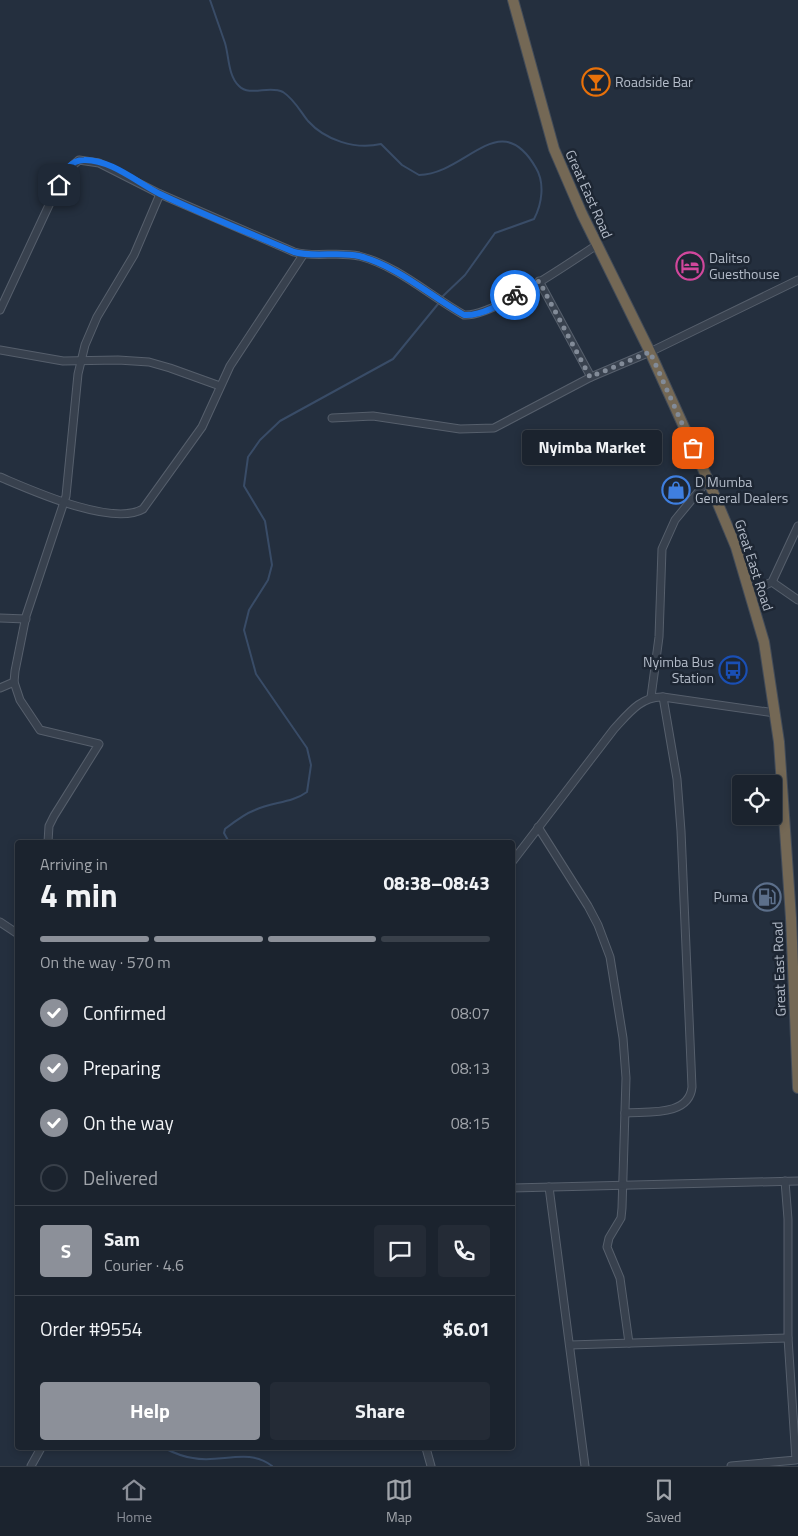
<!DOCTYPE html>
<html lang="en">
<head>
<meta charset="utf-8">
<style>
	:root { --surface:#1b232e; --page:#242b36; --text:#f1f3f6; --muted:#a0a4aa; --line:#39404a; --accent:#8c9099 }
	body { margin:0; font-family:"Titillium Web",sans-serif; background:var(--page); color:var(--text); height:100vh; display:flex; flex-direction:column; font-size:19px; white-space:nowrap }
	* { box-sizing:border-box; margin:0 }
	p { font-size:16px; color:var(--muted) }
	.icon { flex:none; width:28px; height:28px; fill:none; stroke:currentColor; stroke-width:2; stroke-linecap:round; stroke-linejoin:round }
	.map { position:relative; flex:1; overflow:hidden }
	.side { position:absolute; left:15px; top:840px; width:500px; height:610px; display:flex; flex-direction:column; background:var(--surface); border-radius:5px; box-shadow:0 2px 8px #0003,0 0 0 1px var(--line) }
	.side>* { flex:none }
	.controls { position:absolute; left:732px; top:775px; display:grid; gap:10px }
	.controls a { display:grid; place-items:center; width:50px; height:50px; border-radius:5px; background:var(--surface); box-shadow:0 2px 8px #0003,0 0 0 1px var(--line); font-size:25px }
	.pin { position:absolute; display:grid; place-items:center; width:42px; height:42px; color:#fff; margin:-21px; border-radius:10px; box-shadow:0 2px 8px #0006 }
	.courier { position:absolute; display:grid; place-items:center; width:50px; height:50px; margin:-25px; border:4px solid #1a73e8; border-radius:50%; background:#fff; color:#222; box-shadow:0 1px 6px #0007 }
	.bubble { position:absolute; height:35px; border-radius:5px; background:var(--surface); box-shadow:0 2px 8px #0003,0 0 0 1px var(--line); font-size:16px; font-weight:700; line-height:35px; text-align:center }
	.head em { font-style:normal; font-weight:700 }
	.head div { display:flex; flex-direction:column-reverse }
	.head { display:flex; align-items:center; justify-content:space-between; height:85px; padding:0 25px }
	h1 { font-size:32px; font-weight:700; line-height:38px }
	.bar { display:grid; grid-template-columns:repeat(4,1fr); gap:8px 5px; align-content:center; height:60px; padding:0 25px }
	.bar i { height:6px; border-radius:4px; background:var(--line) }
	.bar .current { background:var(--accent) }
	.bar p { grid-column:span 4 }
	.line { display:flex; align-items:center; gap:12px; padding:0 25px; border-top:1px solid var(--line) }
	.line div { flex:1 }
	.round { display:grid; place-items:center; flex:none; width:52px; height:52px; border-radius:5px; background:var(--page) }
	ol { padding:0 25px; list-style:none }
	li { display:flex; align-items:center; gap:15px; height:55px }
	li p { margin-inline-start:auto }
	li .icon { padding:5px; border-radius:50%; background:var(--accent); color:#fff; stroke-width:4 }
	li:last-child { color:var(--muted) }
	li i { width:28px; height:28px; border:2px solid var(--line); border-radius:50% }
	.cta { display:flex; gap:10px; margin-top:auto; padding:10px 25px }
	.cta a { flex:1; height:58px; border-radius:5px; background:var(--accent); color:#fff; font-size:20px; font-weight:700; line-height:58px; text-align:center }
	.cta a+a { background:var(--page); color:var(--text) }
	.tab-bar { display:flex; justify-content:space-around; align-items:center; height:70px; border-top:1px solid var(--line); background:var(--surface); font-size:14px; color:var(--muted) }
	.tab-bar a { display:grid; justify-items:center; gap:2px }
	.tab-bar .current { color:var(--accent) }
	.map>svg:first-child { display:block }
	.lines { fill:none; stroke-linecap:round; stroke-linejoin:round }
	.stream { stroke:#394c67; stroke-width:2 }
	.minor-casing { stroke:#565f6c; stroke-width:9 }
	.highway-casing { stroke:#434c59; stroke-width:12 }
	.minor { stroke:#38414e; stroke-width:7 }
	.highway { stroke:#746855; stroke-width:10 }
	.done { stroke:#828b98; stroke-width:5; stroke-dasharray:0 9 }
	.route { stroke:#1a73e8; stroke-width:6 }
	.labels { text-anchor:middle; stroke-width:5; stroke-linejoin:round; paint-order:stroke }
	.poi-label { font-size:14px; fill:#b4bcc9; stroke:#1d2633; text-anchor:start }
	.street-label { font-size:14px; fill:#b4bcc9; stroke:#1d2633 }
</style>
</head>
<body>
<div class="map">
<svg width="798" height="1466" viewBox="0 0 798 1466">
	<rect width="100%" height="100%" fill="#242f3e"/>
	<g class="lines">
		<g class="stream">
			<path d="M 210,0 C 215,14 220,29 225,43 C 229,56 228,76 239,86 C 250,97 269,85 283,92 C 294,99 300,111 308,121 C 325,140 355,150 381,144 L 402,165 L 419,175 C 467,174 500,105 536,168 C 545,183 542,204 534,219 L 495,233 L 465,275 L 443,296"/>
			<path d="M 229,842 L 224,833 L 225,829 C 234,822 244,814 255,810 C 272,802 292,803 307,792 L 311,765 L 307,748 L 256,674 L 244,630 L 249,610 L 268,580 L 272,565 L 265,521 L 244,486 L 248,457 L 260,440 L 280,421 L 393,359 L 438,304"/>
			<path d="M 164,1448 C 172,1452 184,1457 193,1458 C 219,1464 249,1447 272,1466"/>
		</g>
		<g class="minor-casing">
			<g id="minor">
				<polyline points="539,281 591,377 650,352 798,280"/>
				<path d="M 0,310 L 64,173 L 79,160 L 99,163 L 160,194 L 294,252 C 316,258 337,251 359,256 C 398,266 430,296 464,315 C 493,317 570,262 597,245"/>
				<polyline points="0,350 63,361 118,360 149,362 170,368 220,386"/>
				<polyline points="332,418 373,416 460,429 494,428 591,377"/>
				<path d="M 0,477 C 31,490 112,527 143,509 L 202,427 L 230,366 L 303,255"/>
				<polyline points="772,582 798,600"/>
				<polyline points="750,592 772,582 798,526"/>
				<polyline points="0,618 26,619"/>
				<polyline points="0,688 14,682"/>
				<polyline points="651,697 659,637 662,549 675,520 708,480"/>
				<polyline points="538,827 588,906 598,925 610,957 623,1038 626,1078 622,1208 621,1218 609,1238 607,1247 620,1278 629,1343"/>
				<polyline points="48,842 49,826 54,816 99,744 40,730 20,700 14,682 15,671 26,616 66,496 78,374 85,345 97,317 134,255 160,194"/>
				<path d="M 512,862 L 614,729 C 628,714 641,696 663,697 L 775,713"/>
				<polyline points="0,922 18,934"/>
				<path d="M 625,1113 C 647,1111 689,1117 692,1087 L 681,831 L 677,779 L 663,697"/>
				<polyline points="549,1187 585,1466"/>
				<polyline points="512,1188 798,1181"/>
				<polyline points="570,1345 788,1338"/>
				<polyline points="426,1448 431,1466"/>
				<polyline points="31,1466 41,1448"/>
				<polyline points="731,1466 796,1460 788,1338 788,1219 785,1181"/>
			</g>
		</g>
		<g class="highway-casing">
			<polyline id="highway" points="513,0 554,149 582,214 650,352 708,480 736,547 764,642 779,742 791,918 798,1088"/>
		</g>
		<use href="#minor" class="minor"/>
		<use href="#highway" class="highway"/>
	</g>
	<g class="lines">
		<polyline class="done" points="515,295 539,281 590,377 650,352 693,448"/>
		<path class="route" d="M 59,185 C 64,174 69,160 84,160 C 110,159 138,183 160,194 C 204,215 249,233 294,252 C 316,258 337,251 359,256 C 398,266 430,296 464,315 C 482,316 501,304 515,295"/>
	</g>
	<defs>
		<g id="bar-ring" transform="scale(1.4375)"><circle r="9.5" fill="#1d2633" stroke="#e8710a" stroke-width="1.5"/><path d="M-6-5H6L.8 .8V4.5H3.5V6h-7V4.5H-.8V.8Z" fill="#e8710a"/></g>
		<g id="hotel-ring" transform="scale(1.4375)"><circle r="9.5" fill="#1d2633" stroke="#d1479c" stroke-width="1.5"/><path d="M-6-4.5h1.5V1H6V5H4.5V3h-9V5H-6ZM-4 0a1.8 1.8 0 1 1 3.6 0ZM.5 0V-2.5h3Q6-2.5 6 0Z" fill="#d1479c"/></g>
		<g id="shop-ring" transform="scale(1.4375)"><circle r="9.5" fill="#1d2633" stroke="#3f7fe0" stroke-width="1.5"/><path d="M-5-2.5h2.3a2.7 3.5 0 0 1 5.4 0H5L5.5 6h-11ZM-1.5-2.5h3a1.5 2.3 0 0 0-3 0Z" fill="#3f7fe0"/></g>
		<g id="bus-ring" transform="scale(1.4375)"><circle r="9.5" fill="#1d2633" stroke="#1a4fb4" stroke-width="1.5"/><path d="M-5-6H5V4H4V6H2V4H-2V6H-4V4H-5ZM-3.5-4V0h7V-4ZM-3.5 1.2v1.5H-2V1.2ZM2 1.2v1.5H3.5V1.2Z" fill="#1a4fb4"/></g>
		<g id="fuel-ring" transform="scale(1.4375)"><circle r="9.5" fill="#1d2633" stroke="#5c6f8a" stroke-width="1.5"/><path d="M-5.5-6h7V0h2V4h1.3V-2.5L3-4.5l.8-.8L6-3V5H2.5V1h-1V6h-7ZM-4.2-4.7v3.2H.2V-4.7Z" fill="#5c6f8a"/></g>
	</defs>
	<g fill-rule="evenodd">
		<use href="#bar-ring" x="596" y="82"/>
		<use href="#hotel-ring" x="690" y="266"/>
		<use href="#shop-ring" x="676" y="490"/>
		<use href="#bus-ring" x="733" y="670"/>
		<use href="#fuel-ring" x="767" y="897"/>
	</g>
	<g class="labels">
		<g class="poi-label">
			<text x="615" y="87">Roadside Bar</text>
			<text x="709" y="263">Dalitso<tspan x="709" dy="16">Guesthouse</tspan></text>
			<text x="695" y="487">D Mumba<tspan x="695" dy="16">General Dealers</tspan></text>
			<text x="714" y="667" text-anchor="end">Nyimba Bus<tspan x="714" dy="16">Station</tspan></text>
			<text x="748" y="902" text-anchor="end">Puma</text>
		</g>
		<g class="street-label">
			<text transform="translate(589 194) rotate(66)" y="5">Great East Road</text>
			<text transform="translate(754 565) rotate(72)" y="5">Great East Road</text>
			<text transform="translate(779 969) rotate(-92)" y="5">Great East Road</text>
		</g>
	</g>
</svg>
<div class="controls">
<a><svg class="icon" aria-label="locate" viewBox="0 0 24 24"><circle cx="12" cy="12" r="6"/><path d="M12 2v4M12 18v4M2 12h4M18 12h4"/></svg></a>
</div>
<div class="pin" style="left:693px;top:448px;background:#ea580c"><svg class="icon" aria-label="bag" viewBox="0 0 24 24"><path d="M5 8h14l-1 12H6zM9 8a3 3 0 0 1 6 0"/></svg></div>
<div class="pin" style="left:59px;top:185px;background:#1f2937"><svg class="icon" aria-label="home" viewBox="0 0 24 24"><path d="M3 11l9-7 9 7M6 9v11h12V9"/></svg></div>
<div class="courier" style="left:515px;top:295px"><svg class="icon" aria-label="bike" viewBox="0 0 24 24"><circle cx="6" cy="16" r="4"/><circle cx="18" cy="16" r="4"/><path d="M6 16l4-8h5l3 8M10 8l3 8H6M13 5h3"/></svg></div>
<div class="bubble" style="left:522px;top:430px;width:140px">Nyimba Market</div>
<section class="side">
<div class="head"><div><h1>4 min</h1><p>Arriving in</p></div><em>08:38–08:43</em></div>
<div class="bar"><i class="current"></i><i class="current"></i><i class="current"></i><i></i><p>On the way · 570 m</p></div>
<ol>
<li><svg class="icon" aria-label="check" viewBox="0 0 24 24"><path d="M5 12l5 5 9-10"/></svg>Confirmed<p>08:07</p></li>
<li><svg class="icon" aria-label="check" viewBox="0 0 24 24"><path d="M5 12l5 5 9-10"/></svg>Preparing<p>08:13</p></li>
<li><svg class="icon" aria-label="check" viewBox="0 0 24 24"><path d="M5 12l5 5 9-10"/></svg>On the way<p>08:15</p></li>
<li><i></i>Delivered</li>
</ol>
<div class="line" style="height:90px"><b class="round" style="background:var(--accent);color:#fff">S</b><div><b>Sam</b><p>Courier · 4.6</p></div><a class="round"><svg class="icon" aria-label="chat" viewBox="0 0 24 24"><path d="M4 5h16v11H9l-5 4z"/></svg></a><a class="round"><svg class="icon" aria-label="phone" viewBox="0 0 24 24"><path d="M5 4h4l2 5-3 2q2 4 5 5l2-3 5 2v4C11 20 4 13 5 4z"/></svg></a></div>
<div class="line" style="height:65px"><div>Order #9554</div><b>$6.01</b></div>
<div class="cta"><a>Help</a><a>Share</a></div>
</section>
</div>
<nav class="tab-bar">
<a class="current"><svg class="icon" aria-label="home" viewBox="0 0 24 24"><path d="M3 11l9-7 9 7M6 9v11h12V9"/></svg>Home</a>
<a><svg class="icon" aria-label="map" viewBox="0 0 24 24"><path d="M3 6l6-2 6 2 6-2v14l-6 2-6-2-6 2zM9 4v14M15 6v14"/></svg>Map</a>
<a><svg class="icon" aria-label="saved" viewBox="0 0 24 24"><path d="M7 4h10v16l-5-4-5 4z"/></svg>Saved</a>
</nav>
</body>
</html>
